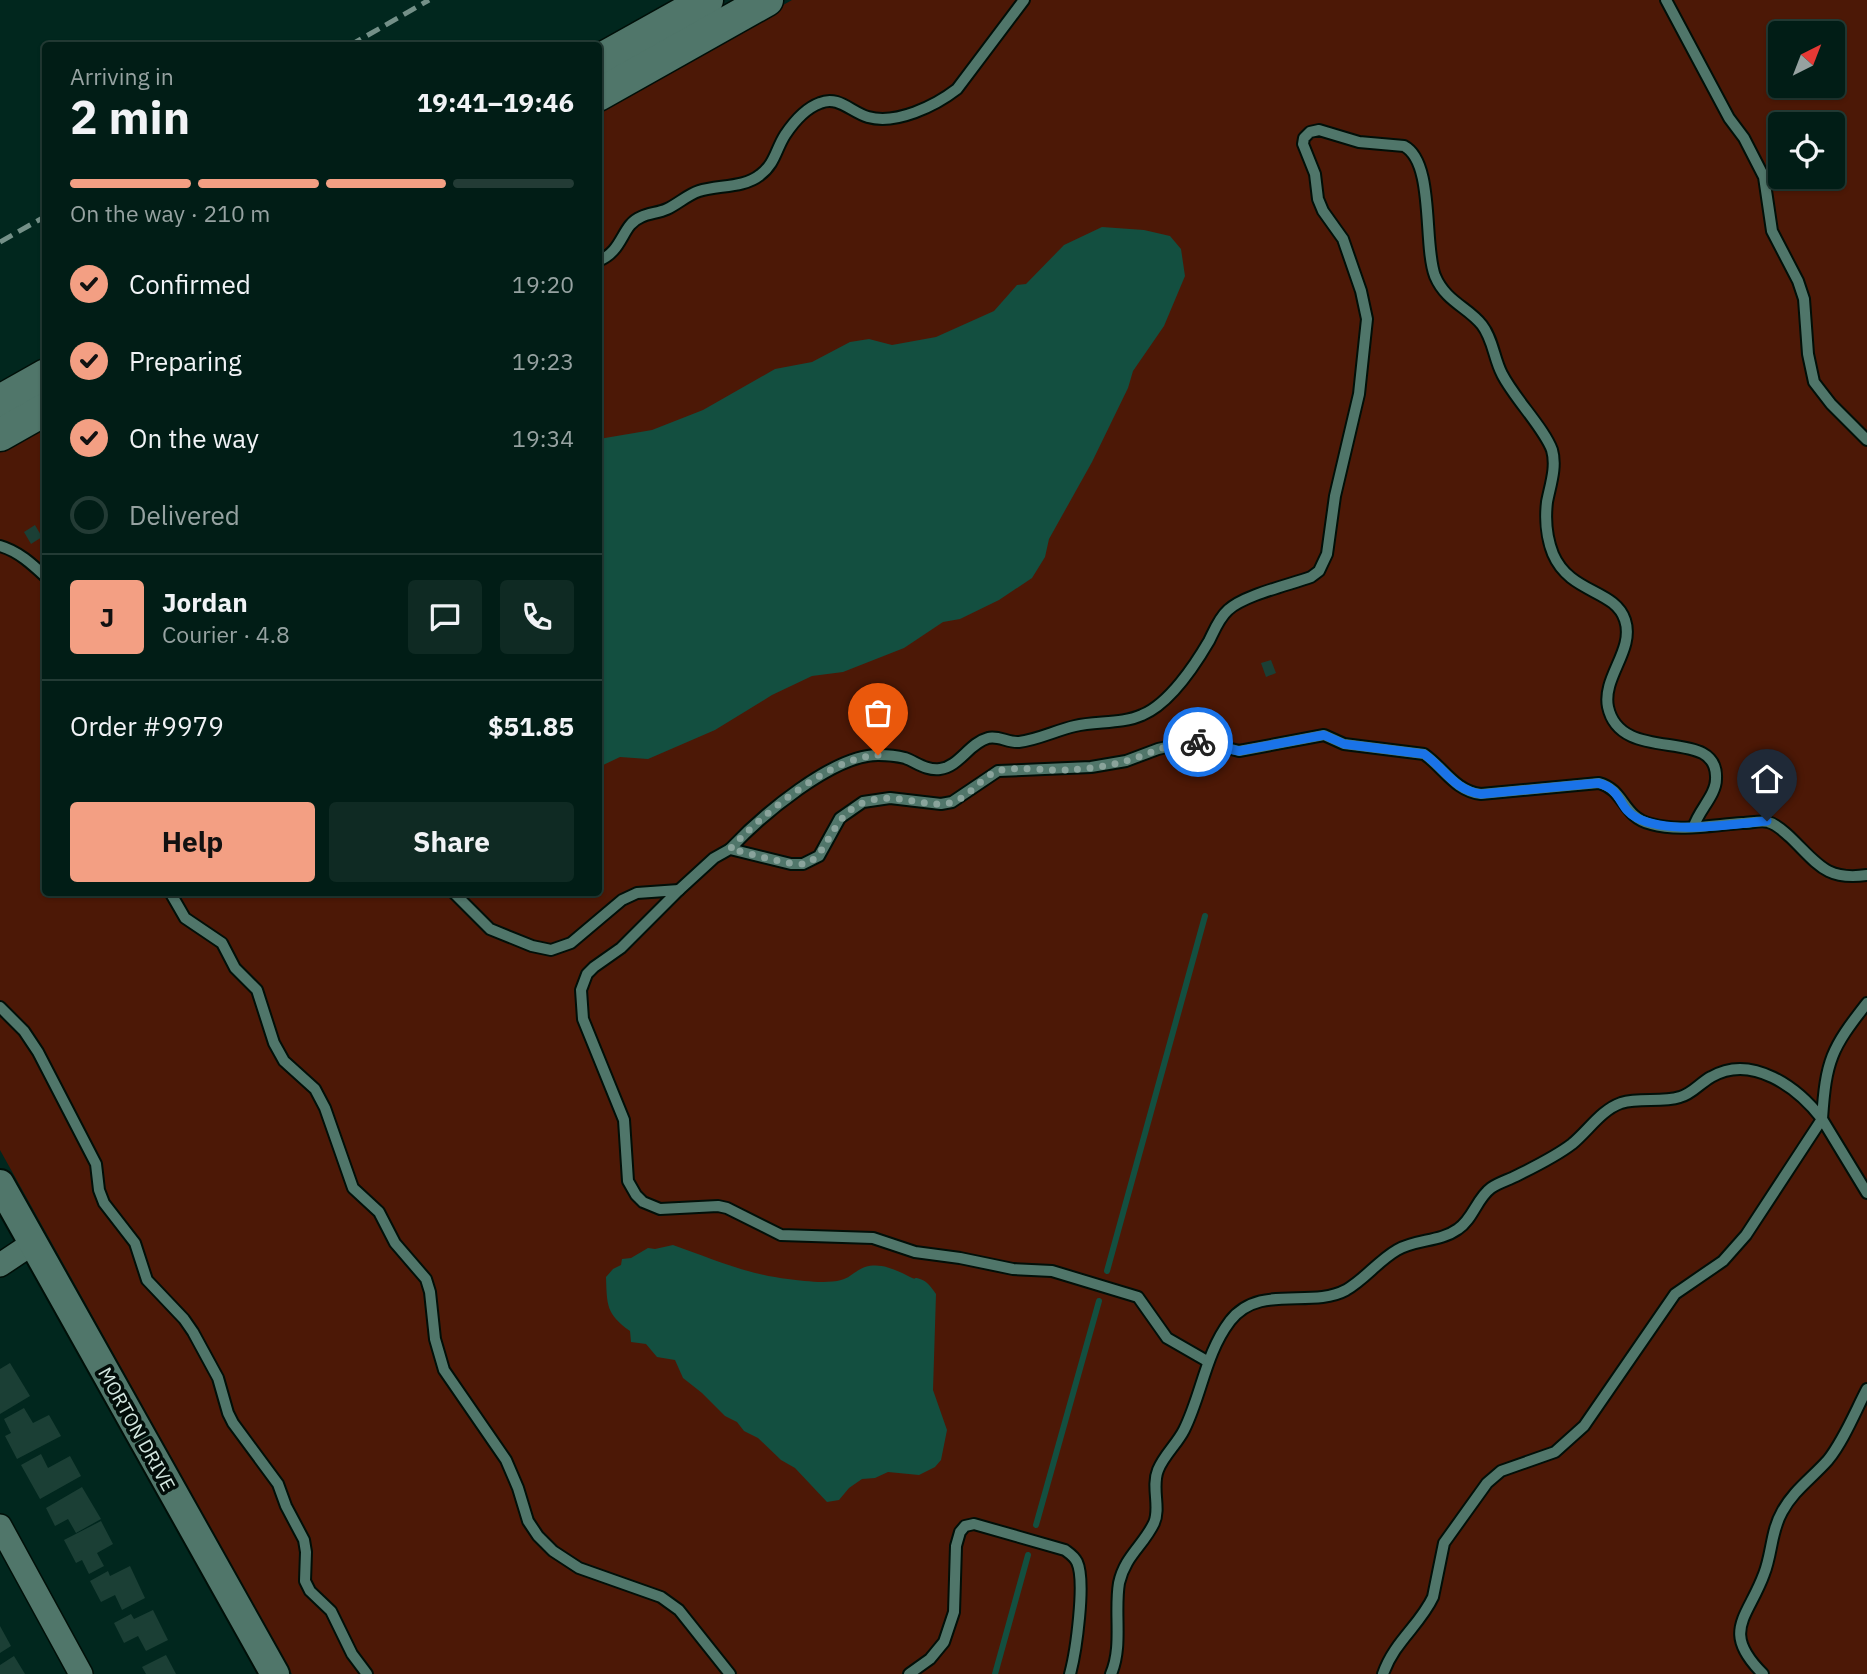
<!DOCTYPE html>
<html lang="en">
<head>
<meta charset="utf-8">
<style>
	:root { --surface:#011d16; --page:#0f2a23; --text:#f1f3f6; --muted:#96a2a1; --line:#233b35; --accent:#f39f83 }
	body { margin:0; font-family:"IBM Plex Sans",sans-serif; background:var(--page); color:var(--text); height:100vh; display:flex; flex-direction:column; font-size:26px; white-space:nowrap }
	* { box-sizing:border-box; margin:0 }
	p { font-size:23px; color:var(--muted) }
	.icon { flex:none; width:38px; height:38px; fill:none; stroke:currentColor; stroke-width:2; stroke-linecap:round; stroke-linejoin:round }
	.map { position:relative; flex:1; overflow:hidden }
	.drawer { position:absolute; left:42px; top:42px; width:560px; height:854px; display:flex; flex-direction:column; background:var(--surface); border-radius:7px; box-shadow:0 2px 5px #0004,0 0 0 2px var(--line) }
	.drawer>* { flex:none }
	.needle { width:46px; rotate:42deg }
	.controls { position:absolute; left:1768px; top:21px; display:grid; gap:14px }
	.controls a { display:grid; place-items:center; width:77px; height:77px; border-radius:7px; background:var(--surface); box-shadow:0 2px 5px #0004,0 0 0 2px var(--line); font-size:35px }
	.pin { position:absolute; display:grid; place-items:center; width:60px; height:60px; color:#fff; margin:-72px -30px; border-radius:50% 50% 50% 0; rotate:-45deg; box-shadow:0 0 7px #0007 }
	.pin .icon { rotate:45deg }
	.courier { position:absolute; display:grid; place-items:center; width:70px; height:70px; margin:-35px; border:5px solid #1a73e8; border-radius:50%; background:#fff; color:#222; box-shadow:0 2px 9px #0007 }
	.overview em { font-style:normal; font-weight:700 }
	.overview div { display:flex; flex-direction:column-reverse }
	.overview { display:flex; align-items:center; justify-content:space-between; height:119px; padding:0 28px }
	h1 { font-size:46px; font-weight:700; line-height:52px }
	.bar { display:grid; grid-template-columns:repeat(4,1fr); gap:10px 7px; align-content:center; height:84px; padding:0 28px }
	.bar i { height:9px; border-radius:5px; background:var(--line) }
	.bar .selected { background:var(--accent) }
	.bar p { grid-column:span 4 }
	.line { display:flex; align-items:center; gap:18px; padding:0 28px; border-top:2px solid var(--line) }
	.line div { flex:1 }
	.round { display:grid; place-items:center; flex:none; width:74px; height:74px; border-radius:7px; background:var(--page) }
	ol { padding:0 28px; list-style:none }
	li { display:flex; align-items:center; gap:21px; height:77px }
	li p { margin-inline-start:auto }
	li .icon { padding:7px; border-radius:50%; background:var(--accent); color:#111; stroke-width:4 }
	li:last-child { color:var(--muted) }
	li i { width:38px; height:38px; border:4px solid var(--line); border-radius:50% }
	.action { display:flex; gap:14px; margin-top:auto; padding:14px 28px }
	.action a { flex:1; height:80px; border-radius:7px; background:var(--accent); color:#111; font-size:28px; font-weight:700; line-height:80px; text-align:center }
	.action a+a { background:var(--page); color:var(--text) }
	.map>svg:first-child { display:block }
	.green { fill:#4c1806; fill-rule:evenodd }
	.water { fill:#134f40 }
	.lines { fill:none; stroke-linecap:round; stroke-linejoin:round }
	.stream { stroke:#134f40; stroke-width:6 }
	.building { fill:#1b3f35 }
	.service-casing { stroke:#000f08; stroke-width:14 }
	.minor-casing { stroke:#000f08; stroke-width:26 }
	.tertiary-casing { stroke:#000f08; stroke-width:32 }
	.secondary-casing { stroke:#000f08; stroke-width:35 }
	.service { stroke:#50766a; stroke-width:10 }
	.minor { stroke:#50766a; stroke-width:23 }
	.tertiary { stroke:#50766a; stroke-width:28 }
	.secondary { stroke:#50766a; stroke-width:32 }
	.rail { stroke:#749088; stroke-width:5; stroke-dasharray:14 7; stroke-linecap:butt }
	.done { stroke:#89a39b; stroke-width:7; stroke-dasharray:0 12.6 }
	.route { stroke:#1a73e8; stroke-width:9 }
	.labels { text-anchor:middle; stroke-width:7; stroke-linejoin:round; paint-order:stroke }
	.street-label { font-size:19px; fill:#d2e6df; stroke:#020d09 }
</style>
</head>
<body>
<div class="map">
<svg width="1867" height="1674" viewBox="0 0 1867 1674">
	<rect width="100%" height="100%" fill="#01271e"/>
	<path class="green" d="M 792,0 L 1867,0 L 1867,1674 L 292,1674 L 0,1150 L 0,448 L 45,422 L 46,892 L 598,892 L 599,109 ZM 1780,33 L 1832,33 L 1832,86 L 1780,86 ZM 1780,124 L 1832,124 L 1832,177 L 1780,177 Z"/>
	<g class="water">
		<polygon points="1102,227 1144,230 1170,236 1181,249 1185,276 1164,326 1133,371 1128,388 1092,462 1049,539 1045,557 1032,578 999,600 960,619 943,622 904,648 843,672 812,676 772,695 715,730 648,759 620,757 599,767 599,439 652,430 703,410 775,369 812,362 850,342 869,339 892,345 936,337 994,311 1017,285 1026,284 1064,245"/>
		<path d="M 673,1245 C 710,1258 749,1275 788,1279 C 803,1281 827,1284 841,1280 C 850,1278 856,1270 865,1267 C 881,1262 896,1270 910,1277 C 918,1281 912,1276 920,1279 C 927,1281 932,1288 936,1294 L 933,1390 L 947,1430 L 941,1460 L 935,1467 L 919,1475 L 888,1472 L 875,1478 L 862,1479 L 849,1488 L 839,1500 L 827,1502 L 795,1468 L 781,1460 L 758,1438 L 744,1431 L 737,1422 L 725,1416 L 702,1393 L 683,1378 L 675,1360 L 657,1357 L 646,1344 L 631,1342 L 630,1331 C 606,1314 607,1305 606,1277 L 613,1269 L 621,1265 L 622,1259 L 631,1258 L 648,1248 L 655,1249 Z"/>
	</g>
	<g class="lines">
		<g class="stream">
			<polyline points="1107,1271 1205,916"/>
			<polyline points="1036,1525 1099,1301"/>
			<polyline points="995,1674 1028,1555"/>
		</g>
	</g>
	<g class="building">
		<polygon points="35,525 42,537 31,544 24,532"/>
		<polygon points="1271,660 1276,673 1266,677 1261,663"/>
		<polygon points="10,1363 30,1396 0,1414 0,1369"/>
		<polygon points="24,1408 33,1423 49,1415 61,1436 17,1459 5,1436 11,1433 4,1419"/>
		<polygon points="41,1454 48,1468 70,1456 81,1476 40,1499 21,1465"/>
		<polygon points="82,1487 101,1519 76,1533 68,1519 55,1526 46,1508"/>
		<polygon points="101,1521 113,1544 97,1553 104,1566 89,1574 82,1560 76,1563 64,1540"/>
		<polygon points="130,1566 145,1598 122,1610 115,1595 101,1602 90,1581 108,1571 110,1576"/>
		<polygon points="153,1610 168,1640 146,1651 138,1636 124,1643 114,1623 131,1614 134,1619"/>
		<polygon points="0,1626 11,1646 0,1653"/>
		<polygon points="166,1655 176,1674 146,1674 142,1667"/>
		<polygon points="14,1656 25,1674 0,1674 0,1665"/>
	</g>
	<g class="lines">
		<g class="service-casing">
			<g id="service">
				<polyline points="1666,0 1729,118 1744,138 1764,177 1772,231 1798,281 1804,299 1808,354 1814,382 1831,404 1867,440"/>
				<path d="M 598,261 C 624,251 621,225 641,217 C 649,213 658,213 667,209 C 678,204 687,195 699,191 C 718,185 744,188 760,175 C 775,164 776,149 785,135 C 793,123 806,108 820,103 C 838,95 851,112 868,117 C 896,125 935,106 957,89 L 1024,0"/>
				<path d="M 0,546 C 18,551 32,564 46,577"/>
				<path d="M 730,849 C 760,817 833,754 879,755 C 887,755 897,756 905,758 C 916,762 927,771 940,769 C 959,767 969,743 988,738 C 998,735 1008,743 1019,742 C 1037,740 1057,730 1075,726 C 1097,721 1122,724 1142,715 C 1169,704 1195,665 1209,641 C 1214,631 1219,618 1228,610 C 1244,595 1289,585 1311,577 L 1319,571 L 1327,554 L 1335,496 L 1359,394 L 1367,319 L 1361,291 L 1343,239 L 1323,211 L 1318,199 L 1315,174 L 1303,144 L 1304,138 L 1310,132 L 1319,130 L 1359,142 L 1404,146 C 1435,162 1423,245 1435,276 C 1446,302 1468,307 1482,325 C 1493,339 1494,359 1502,374 C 1514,398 1544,428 1552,450 C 1557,467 1550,486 1547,502 C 1545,519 1547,539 1553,554 C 1570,594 1615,589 1625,620 C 1635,650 1602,677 1608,707 C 1621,767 1719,724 1716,779 C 1716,795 1699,810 1694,826"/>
				<path d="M 679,890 L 714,858 L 730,849 L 791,864 L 803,864 L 819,856 L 840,818 L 863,802 L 890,798 L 941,804 L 952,802 L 998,771 L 1091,767 L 1126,761 L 1158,749 L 1189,742 L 1204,742 L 1239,751 L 1324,735 L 1344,744 L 1424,754 C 1444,768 1455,791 1481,794 L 1599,783 C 1625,790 1622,817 1651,824 C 1679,832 1713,825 1742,823 C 1750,823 1761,820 1768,822 C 1777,824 1784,832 1790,837 C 1818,864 1826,881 1867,875"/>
				<polyline points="170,892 185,918 222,943 235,968 257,990 274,1043 284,1061 315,1089 325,1108 353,1188 379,1212 395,1243 426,1279 430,1292 435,1339 444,1370 506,1460 518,1488 528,1521 538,1536 553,1551 579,1568 661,1597 679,1610 730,1674"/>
				<polyline points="453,892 490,929 532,946 551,950 571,943 622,900 637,893 679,890 621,948 594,967 587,974 581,990 583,1019 624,1120 628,1181 636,1195 643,1202 660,1209 718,1206 727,1208 781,1235 873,1238 915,1252 960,1258 1013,1269 1052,1271 1138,1297 1167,1338 1207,1361"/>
				<polyline points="0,1007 24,1031 38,1052 96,1164 99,1190 104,1203 135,1243 147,1280 184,1319 193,1332 218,1378 228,1413 233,1423 278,1484 286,1506 304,1540 306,1552 305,1581 310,1591 331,1611 352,1654 367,1674"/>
				<path d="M 1822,1119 C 1826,1060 1831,1049 1867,1003"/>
				<path d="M 909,1674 L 930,1659 L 944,1642 L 954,1612 L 956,1546 L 960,1532 L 965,1526 L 974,1524 L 1065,1550 C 1069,1553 1074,1556 1077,1562 C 1086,1581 1076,1652 1070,1674"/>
				<path d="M 1111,1674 C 1123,1646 1114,1613 1119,1583 C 1125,1556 1143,1546 1154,1523 C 1161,1508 1151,1487 1158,1470 C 1164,1455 1177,1444 1184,1430 C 1202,1394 1205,1354 1230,1321 C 1259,1283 1311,1309 1346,1290 C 1365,1279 1378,1261 1397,1250 C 1416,1239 1440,1242 1458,1229 C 1473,1219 1477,1198 1491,1188 C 1498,1183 1508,1180 1516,1176 C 1534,1167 1555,1157 1572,1144 C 1588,1131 1601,1110 1621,1103 C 1640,1097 1661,1103 1680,1097 C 1692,1094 1700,1083 1711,1077 C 1752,1053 1798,1088 1822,1119"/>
				<path d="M 1383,1674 C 1394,1642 1420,1625 1433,1597 L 1444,1543 L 1487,1483 L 1501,1471 L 1555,1452 L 1584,1426 L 1675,1294 L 1723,1261 L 1746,1235 L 1822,1119 L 1867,1193"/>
				<path d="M 1763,1674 C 1720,1631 1748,1618 1764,1574 C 1772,1554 1771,1531 1782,1512 C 1793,1491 1812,1478 1828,1460 C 1844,1440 1855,1412 1867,1389"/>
			</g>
		</g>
		<g class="minor-casing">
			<g id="minor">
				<polyline points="0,1265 33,1243"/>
				<polyline points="0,1526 81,1674"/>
			</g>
		</g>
		<g class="tertiary-casing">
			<polyline id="tertiary" points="0,1184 275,1674"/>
		</g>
		<g class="secondary-casing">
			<g id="secondary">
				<polyline points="598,61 707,0"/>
				<polyline points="598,95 767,0"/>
				<polyline points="0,401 46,375"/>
				<polyline points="0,435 46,409"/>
			</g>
		</g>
		<use href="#service" class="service"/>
		<use href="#minor" class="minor"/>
		<use href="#tertiary" class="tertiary"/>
		<use href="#secondary" class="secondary"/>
		<g class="rail">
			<polyline points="349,46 429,0"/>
			<polyline points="0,242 46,216"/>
		</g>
	</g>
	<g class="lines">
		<path class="done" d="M 878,755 C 830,757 762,815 730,849 C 745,852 791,866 803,864 C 828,860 830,814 865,802 C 895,791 923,808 949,803 C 969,799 980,777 998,771 C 1015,766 1049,771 1068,770 C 1087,769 1108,766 1126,761 C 1150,754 1172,741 1198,742"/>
		<path class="route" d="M 1198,742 L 1239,751 L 1324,735 L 1344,744 L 1424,754 C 1444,768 1455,791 1481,794 L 1598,783 C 1623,789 1618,809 1637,818 C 1671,835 1730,824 1767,821"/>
	</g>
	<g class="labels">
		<g class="street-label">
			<text transform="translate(137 1429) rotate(61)" y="7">MORTON DRIVE</text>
		</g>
	</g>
</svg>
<div class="controls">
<a><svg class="needle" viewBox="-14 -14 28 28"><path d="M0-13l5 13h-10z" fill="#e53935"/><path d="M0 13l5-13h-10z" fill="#96a2a1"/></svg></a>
<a><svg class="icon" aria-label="locate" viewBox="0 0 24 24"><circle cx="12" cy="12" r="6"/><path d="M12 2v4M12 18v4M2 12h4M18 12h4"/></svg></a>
</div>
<div class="pin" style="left:878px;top:755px;background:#ea580c"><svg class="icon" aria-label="bag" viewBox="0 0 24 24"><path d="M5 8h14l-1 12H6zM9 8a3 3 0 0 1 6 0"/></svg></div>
<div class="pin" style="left:1767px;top:821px;background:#1f2937"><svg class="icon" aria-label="home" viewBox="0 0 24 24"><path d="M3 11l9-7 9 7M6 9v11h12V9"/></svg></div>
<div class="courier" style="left:1198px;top:742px"><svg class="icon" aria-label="bike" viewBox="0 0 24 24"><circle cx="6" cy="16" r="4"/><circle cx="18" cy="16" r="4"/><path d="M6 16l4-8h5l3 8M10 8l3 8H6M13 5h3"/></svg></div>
<section class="drawer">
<div class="overview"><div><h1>2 min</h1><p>Arriving in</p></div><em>19:41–19:46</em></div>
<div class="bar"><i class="selected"></i><i class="selected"></i><i class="selected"></i><i></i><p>On the way · 210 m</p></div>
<ol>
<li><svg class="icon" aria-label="check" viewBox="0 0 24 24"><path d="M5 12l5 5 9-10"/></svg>Confirmed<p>19:20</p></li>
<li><svg class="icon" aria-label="check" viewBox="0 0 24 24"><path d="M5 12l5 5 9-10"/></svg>Preparing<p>19:23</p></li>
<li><svg class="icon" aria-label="check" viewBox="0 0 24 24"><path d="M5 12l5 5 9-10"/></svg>On the way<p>19:34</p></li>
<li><i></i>Delivered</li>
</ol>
<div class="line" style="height:126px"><b class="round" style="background:var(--accent);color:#111">J</b><div><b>Jordan</b><p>Courier · 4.8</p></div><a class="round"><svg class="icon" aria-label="chat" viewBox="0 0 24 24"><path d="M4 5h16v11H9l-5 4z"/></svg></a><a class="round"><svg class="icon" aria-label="phone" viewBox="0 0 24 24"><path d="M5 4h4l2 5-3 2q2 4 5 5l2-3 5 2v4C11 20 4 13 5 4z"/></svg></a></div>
<div class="line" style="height:91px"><div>Order #9979</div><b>$51.85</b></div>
<div class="action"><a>Help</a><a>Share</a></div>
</section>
</div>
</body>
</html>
